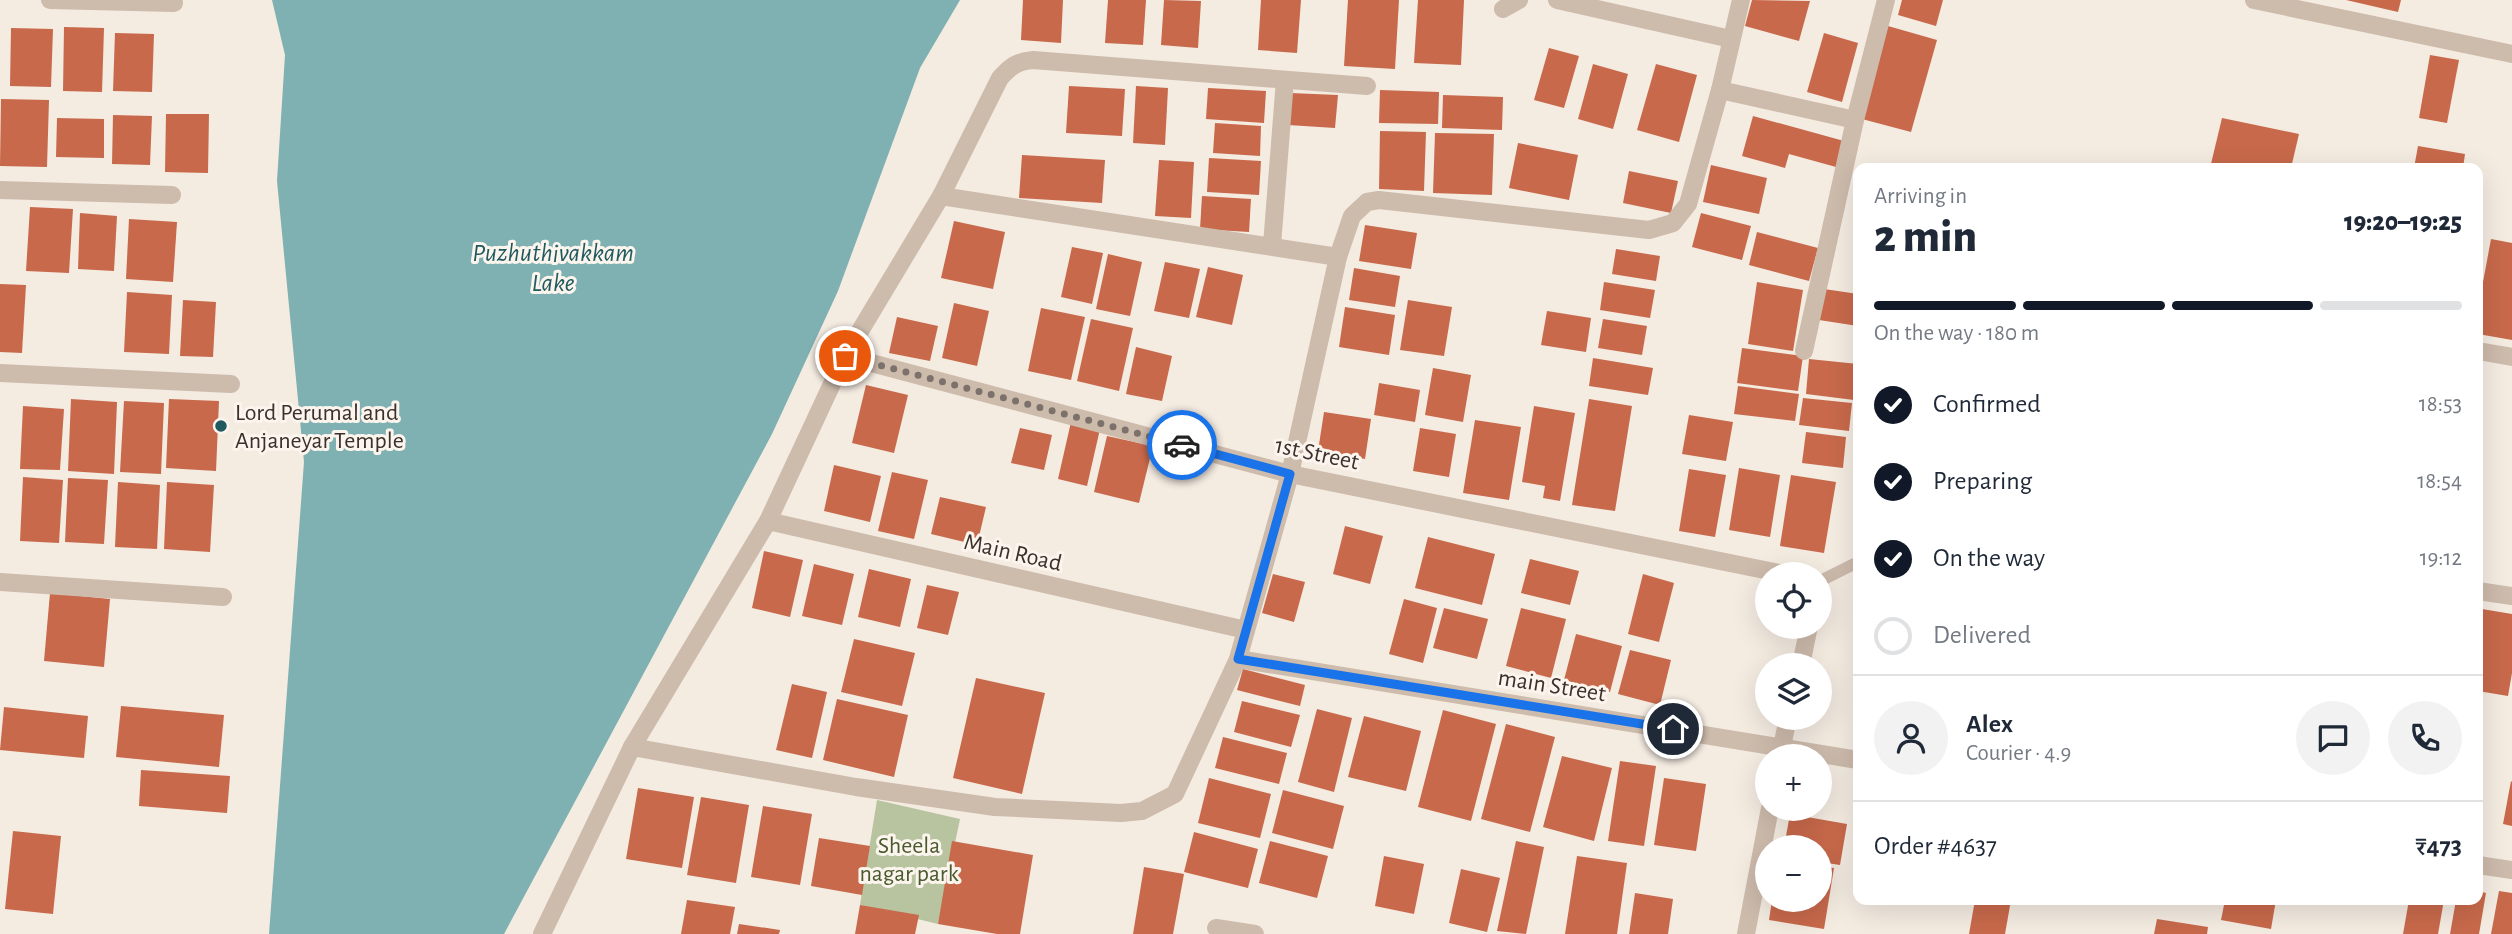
<!DOCTYPE html>
<html lang="en">
<head>
<meta charset="utf-8">
<style>
	:root { --surface:#fff; --page:#f2f2f3; --text:#1f2937; --muted:#747a83; --line:#e0e1e3; --accent:#111827 }
	body { margin:0; font-family:"Alegreya Sans",sans-serif; background:var(--page); color:var(--text); height:100vh; display:flex; flex-direction:column; font-size:26px; white-space:nowrap }
	* { box-sizing:border-box; margin:0 }
	p { font-size:23px; color:var(--muted) }
	.icon { flex:none; width:38px; height:38px; fill:none; stroke:currentColor; stroke-width:2; stroke-linecap:round; stroke-linejoin:round }
	.map { position:relative; flex:1; overflow:hidden }
	.details { position:absolute; left:1853px; top:163px; width:630px; height:742px; display:flex; flex-direction:column; background:var(--surface); border-radius:14px; box-shadow:0 7px 28px #0002 }
	.details>* { flex:none }
	.fabs { position:absolute; left:1755px; top:562px; display:grid; gap:14px }
	.fabs a { display:grid; place-items:center; width:77px; height:77px; border-radius:50%; background:var(--surface); box-shadow:0 7px 28px #0002; font-size:35px }
	.pin { position:absolute; display:grid; place-items:center; width:60px; height:60px; color:#fff; margin:-30px; border:4px solid #fff; border-radius:50%; box-shadow:0 2px 7px #0007 }
	.courier { position:absolute; display:grid; place-items:center; width:70px; height:70px; margin:-35px; border:5px solid #1a73e8; border-radius:50%; background:#fff; color:#222; box-shadow:0 2px 9px #0007 }
	.overview em { font-style:normal; font-weight:800 }
	.overview div { display:flex; flex-direction:column-reverse }
	.overview { display:flex; align-items:center; justify-content:space-between; height:119px; padding:0 21px }
	h1 { font-size:46px; font-weight:800; line-height:52px }
	.bar { display:grid; grid-template-columns:repeat(4,1fr); gap:10px 7px; align-content:center; height:84px; padding:0 21px }
	.bar i { height:9px; border-radius:5px; background:var(--line) }
	.bar .selected { background:var(--accent) }
	.bar p { grid-column:span 4 }
	.line { display:flex; align-items:center; gap:18px; padding:0 21px; border-top:2px solid var(--line) }
	.line div { flex:1 }
	.round { display:grid; place-items:center; flex:none; width:74px; height:74px; border-radius:37px; background:var(--page) }
	ol { padding:0 21px; list-style:none }
	li { display:flex; align-items:center; gap:21px; height:77px }
	li p { margin-inline-start:auto }
	li .icon { padding:7px; border-radius:50%; background:var(--accent); color:#fff; stroke-width:4 }
	li:last-child { color:var(--muted) }
	li i { width:38px; height:38px; border:4px solid var(--line); border-radius:50% }
	.map>svg:first-child { display:block }
	.green { fill:#b8c4a0 }
	.water { fill:#7fb0b2 }
	.building { fill:#c8694b }
	.lines { fill:none; stroke-linecap:round; stroke-linejoin:round }
	.lane { stroke:#cdbbac; stroke-width:12 }
	.street { stroke:#cdbbac; stroke-width:18 }
	.done { stroke:#7c716b; stroke-width:7; stroke-dasharray:0 12.6 }
	.route { stroke:#1a73e8; stroke-width:9 }
	.poi-dot { fill:#1f5a5e; stroke:#fbf5ee; stroke-width:2.5 }
	.labels { text-anchor:middle; stroke-width:6; stroke-linejoin:round; paint-order:stroke }
	.poi-label { font-size:24px; fill:#3b302b; stroke:#fbf5ee; text-anchor:start }
	.street-label { font-size:24px; fill:#3b302b; stroke:#fbf5ee }
	.park-label { font-size:24px; fill:#4a5a2e; stroke:#fbf5ee }
	.water-label { font-size:26px; font-style:italic; fill:#1f5a5e; stroke:#fbf5ee }
</style>
</head>
<body>
<div class="map">
<svg width="2512" height="934" viewBox="0 0 2512 934">
	<rect width="100%" height="100%" fill="#f4ebe1"/>
	<polygon class="green" points="877,800 960,819 938,924 860,905"/>
	<polygon class="water" points="272,0 960,0 920,68 838,291 772,434 504,934 269,934 304,462 277,181 285,55"/>
	<g class="building">
		<polygon points="1023,0 1063,0 1061,43 1021,40"/>
		<polygon points="1108,0 1146,0 1143,45 1105,43"/>
		<polygon points="1164,0 1201,1 1198,48 1161,45"/>
		<polygon points="1261,0 1301,0 1297,53 1258,50"/>
		<polygon points="1348,0 1399,0 1395,69 1344,66"/>
		<polygon points="1418,0 1464,0 1461,65 1414,63"/>
		<polygon points="1752,0 1810,1 1799,41 1745,26"/>
		<polygon points="1902,0 1943,0 1936,26 1898,15"/>
		<polygon points="2346,0 2401,0 2398,12"/>
		<polygon points="1888,26 1937,40 1911,132 1862,119"/>
		<polygon points="64,27 104,28 102,92 63,91"/>
		<polygon points="11,28 53,29 51,87 10,86"/>
		<polygon points="115,33 154,34 152,92 113,91"/>
		<polygon points="1824,33 1858,43 1842,102 1807,92"/>
		<polygon points="1549,48 1579,56 1564,108 1534,100"/>
		<polygon points="2430,55 2459,60 2447,123 2419,118"/>
		<polygon points="1593,64 1628,74 1613,129 1578,119"/>
		<polygon points="1656,64 1697,75 1679,142 1637,130"/>
		<polygon points="1069,86 1125,89 1122,136 1066,133"/>
		<polygon points="1136,86 1168,88 1165,145 1133,143"/>
		<polygon points="1208,88 1266,91 1264,123 1206,119"/>
		<polygon points="1380,90 1439,92 1438,124 1379,123"/>
		<polygon points="1290,93 1338,95 1335,128 1288,125"/>
		<polygon points="1443,95 1503,97 1502,130 1442,128"/>
		<polygon points="1,99 49,100 47,167 0,166"/>
		<polygon points="166,114 209,114 208,173 165,172"/>
		<polygon points="113,115 152,116 150,165 112,164"/>
		<polygon points="1753,116 1844,141 1836,167 1789,154 1785,168 1742,156"/>
		<polygon points="57,118 104,119 104,158 56,157"/>
		<polygon points="2222,118 2299,134 2291,168 2210,168"/>
		<polygon points="1215,123 1261,126 1260,156 1213,153"/>
		<polygon points="1380,131 1426,132 1424,191 1379,189"/>
		<polygon points="1435,133 1494,134 1492,195 1433,193"/>
		<polygon points="1518,143 1578,155 1569,200 1509,188"/>
		<polygon points="2418,146 2465,154 2463,168 2414,168"/>
		<polygon points="1022,155 1105,160 1102,203 1019,198"/>
		<polygon points="1209,158 1261,161 1259,195 1207,192"/>
		<polygon points="1159,160 1194,162 1191,218 1155,216"/>
		<polygon points="1711,165 1767,178 1759,214 1703,202"/>
		<polygon points="1629,171 1678,181 1671,213 1623,203"/>
		<polygon points="1202,196 1251,199 1249,232 1200,229"/>
		<polygon points="30,207 73,209 69,273 26,271"/>
		<polygon points="80,213 117,216 114,271 78,269"/>
		<polygon points="1701,213 1751,226 1742,260 1692,247"/>
		<polygon points="129,219 177,222 173,282 126,279"/>
		<polygon points="954,221 1005,232 993,289 941,278"/>
		<polygon points="1365,225 1417,233 1411,269 1359,261"/>
		<polygon points="1757,232 1818,248 1809,281 1749,265"/>
		<polygon points="2491,239 2512,243 2512,340 2478,334 2478,309"/>
		<polygon points="1072,247 1103,253 1092,304 1061,297"/>
		<polygon points="1616,249 1660,256 1656,281 1612,274"/>
		<polygon points="1108,254 1142,262 1130,316 1096,309"/>
		<polygon points="1165,262 1200,269 1189,318 1154,311"/>
		<polygon points="1208,267 1243,275 1232,325 1196,317"/>
		<polygon points="1354,268 1400,276 1395,307 1349,300"/>
		<polygon points="1604,282 1655,290 1650,318 1600,310"/>
		<polygon points="1757,282 1803,290 1793,351 1748,344"/>
		<polygon points="0,284 26,285 22,353 0,352"/>
		<polygon points="1824,289 1858,294 1858,326 1819,320"/>
		<polygon points="127,292 172,295 169,354 124,352"/>
		<polygon points="183,300 216,302 213,357 180,356"/>
		<polygon points="1408,300 1452,307 1444,356 1400,350"/>
		<polygon points="954,303 989,311 977,366 942,358"/>
		<polygon points="1345,307 1395,315 1389,355 1339,347"/>
		<polygon points="1041,308 1085,317 1071,380 1028,371"/>
		<polygon points="1547,311 1591,318 1586,352 1541,345"/>
		<polygon points="897,317 938,326 930,361 889,353"/>
		<polygon points="1091,319 1133,328 1119,391 1077,381"/>
		<polygon points="1603,319 1647,326 1642,355 1598,348"/>
		<polygon points="1136,347 1172,356 1162,401 1126,394"/>
		<polygon points="1742,348 1803,356 1798,391 1737,383"/>
		<polygon points="1593,358 1653,368 1648,395 1589,386"/>
		<polygon points="1809,359 1858,364 1854,400 1806,394"/>
		<polygon points="1433,368 1471,375 1463,422 1425,415"/>
		<polygon points="1379,383 1420,390 1415,422 1374,415"/>
		<polygon points="866,385 908,395 894,453 852,443"/>
		<polygon points="1738,386 1799,394 1795,421 1734,414"/>
		<polygon points="1803,398 1852,403 1849,431 1799,425"/>
		<polygon points="71,399 117,402 114,474 68,471"/>
		<polygon points="169,399 219,401 216,471 166,468"/>
		<polygon points="1589,399 1632,406 1615,511 1572,505"/>
		<polygon points="124,401 164,403 161,474 120,472"/>
		<polygon points="23,406 64,409 60,470 20,469"/>
		<polygon points="1534,406 1575,413 1560,501 1543,498 1545,486 1522,482"/>
		<polygon points="1324,412 1371,419 1365,459 1318,451"/>
		<polygon points="1689,415 1733,422 1726,461 1682,454"/>
		<polygon points="1475,420 1521,427 1509,500 1463,493"/>
		<polygon points="1071,422 1100,429 1087,486 1058,479"/>
		<polygon points="1020,428 1052,435 1044,470 1011,463"/>
		<polygon points="1420,428 1456,434 1449,477 1413,471"/>
		<polygon points="1806,432 1846,437 1843,468 1802,463"/>
		<polygon points="1107,436 1153,446 1139,503 1094,492"/>
		<polygon points="834,465 881,476 870,522 824,511"/>
		<polygon points="1739,468 1780,475 1770,537 1729,530"/>
		<polygon points="1689,469 1726,475 1715,537 1679,531"/>
		<polygon points="892,472 928,480 914,539 878,531"/>
		<polygon points="1791,475 1836,482 1824,553 1780,546"/>
		<polygon points="23,477 63,480 59,543 20,541"/>
		<polygon points="68,478 108,480 104,544 65,542"/>
		<polygon points="118,482 160,485 157,549 115,547"/>
		<polygon points="167,482 214,485 210,552 164,549"/>
		<polygon points="940,497 986,507 977,545 931,534"/>
		<polygon points="1345,526 1383,536 1370,584 1333,574"/>
		<polygon points="1428,537 1495,554 1482,605 1415,588"/>
		<polygon points="764,551 803,560 790,617 752,608"/>
		<polygon points="1530,559 1579,571 1570,605 1521,593"/>
		<polygon points="814,564 854,574 842,625 802,616"/>
		<polygon points="869,569 911,579 900,627 858,617"/>
		<polygon points="1273,574 1305,582 1294,622 1262,613"/>
		<polygon points="1643,574 1674,583 1659,642 1628,634"/>
		<polygon points="927,585 959,592 948,635 917,628"/>
		<polygon points="50,593 110,599 104,667 44,661"/>
		<polygon points="1404,599 1437,608 1423,663 1389,654"/>
		<polygon points="1444,608 1488,619 1477,659 1433,648"/>
		<polygon points="1521,608 1566,619 1551,678 1506,666"/>
		<polygon points="2482,609 2512,614 2512,673 2508,696 2478,691 2478,634"/>
		<polygon points="1576,634 1622,646 1610,692 1564,680"/>
		<polygon points="854,639 915,653 902,706 841,692"/>
		<polygon points="1630,650 1671,660 1660,705 1618,694"/>
		<polygon points="1243,669 1305,685 1300,706 1237,690"/>
		<polygon points="976,678 1045,693 1022,794 953,778"/>
		<polygon points="792,684 827,692 812,758 776,750"/>
		<polygon points="837,699 908,715 894,777 823,760"/>
		<polygon points="1242,701 1300,715 1291,747 1234,732"/>
		<polygon points="121,706 224,715 219,767 116,757"/>
		<polygon points="4,707 88,716 84,758 0,750"/>
		<polygon points="1317,709 1352,718 1334,792 1298,782"/>
		<polygon points="1443,710 1496,724 1471,821 1418,807"/>
		<polygon points="1364,716 1421,731 1406,791 1348,777"/>
		<polygon points="1506,724 1555,737 1530,832 1481,819"/>
		<polygon points="1223,737 1287,753 1279,784 1215,768"/>
		<polygon points="1562,756 1612,768 1594,841 1543,827"/>
		<polygon points="1620,761 1656,766 1644,846 1608,841"/>
		<polygon points="141,770 230,776 227,813 139,806"/>
		<polygon points="1209,778 1271,794 1260,838 1198,823"/>
		<polygon points="1664,778 1706,784 1696,851 1654,845"/>
		<polygon points="2511,781 2512,782 2512,826 2503,824"/>
		<polygon points="638,788 694,797 682,868 626,859"/>
		<polygon points="1283,790 1344,806 1333,849 1272,833"/>
		<polygon points="701,797 749,805 736,883 687,875"/>
		<polygon points="763,806 812,814 800,885 751,877"/>
		<polygon points="1790,814 1847,824 1840,865 1820,862 1820,847 1784,847"/>
		<polygon points="13,831 61,836 53,914 5,909"/>
		<polygon points="1194,832 1258,849 1248,888 1184,872"/>
		<polygon points="819,838 870,846 862,895 811,886"/>
		<polygon points="952,841 1033,855 1020,934 997,934 938,924"/>
		<polygon points="1270,841 1328,856 1317,898 1259,883"/>
		<polygon points="1516,841 1544,847 1526,934 1497,931"/>
		<polygon points="1384,856 1424,864 1414,914 1375,906"/>
		<polygon points="1577,856 1627,863 1617,934 1565,934"/>
		<polygon points="1820,866 1834,868 1824,929 1769,920 1772,900 1820,900"/>
		<polygon points="1144,867 1184,874 1173,934 1133,934"/>
		<polygon points="1461,869 1500,878 1487,932 1449,923"/>
		<polygon points="2478,891 2486,893 2479,934 2450,934 2456,900 2478,900"/>
		<polygon points="2499,891 2512,893 2512,934 2491,934"/>
		<polygon points="1635,893 1673,899 1668,934 1629,934"/>
		<polygon points="687,900 735,907 730,934 681,934"/>
		<polygon points="1975,900 2011,900 2005,934 1969,934"/>
		<polygon points="2225,900 2276,900 2271,929 2221,920"/>
		<polygon points="2409,900 2444,900 2438,934 2403,934"/>
		<polygon points="860,905 919,915 915,934 855,934"/>
		<polygon points="2157,919 2208,927 2207,934 2154,934"/>
		<polygon points="739,924 780,930 779,934 737,934"/>
	</g>
	<g class="lines">
		<polyline class="lane" points="1820,581 1858,562"/>
		<g class="street">
			<polyline points="50,0 174,3"/>
			<polyline points="1557,0 1731,39"/>
			<polyline points="2254,0 2512,54"/>
			<polyline points="1503,9 1519,0"/>
			<polyline points="1720,90 1855,120"/>
			<polyline points="0,190 172,195"/>
			<polyline points="941,196 1338,257"/>
			<polyline points="1272,245 1285,80"/>
			<polyline points="1804,351 1855,120 1886,0"/>
			<polyline points="2478,351 2512,357"/>
			<polyline points="845,356 1290,474 1784,574"/>
			<polyline points="0,373 231,384"/>
			<polyline points="768,521 1246,630"/>
			<polyline points="0,582 223,597"/>
			<polyline points="2478,591 2512,596"/>
			<polyline points="1238,659 1858,760"/>
			<polyline points="1801,665 1809,626"/>
			<polyline points="632,747 856,787 995,807 1121,813 1142,811 1175,794 1238,659 1290,474 1338,257 1352,216 1367,202 1379,200 1649,230 1673,223 1688,204 1720,90 1741,0"/>
			<polyline points="1780,756 1788,718"/>
			<polyline points="2478,865 2512,870"/>
			<polyline points="1216,928 1255,934"/>
			<path d="M 542,934 L 632,747 L 768,521 L 845,356 L 941,196 L 1000,78 C 1010,67 1017,61 1033,60 L 1367,86"/>
			<polyline points="1746,934 1770,808"/>
		</g>
	</g>
	<g class="lines">
		<polyline class="done" points="845,356 1182,445"/>
		<polyline class="route" points="1182,445 1290,474 1238,659 1673,729"/>
	</g>
	<circle class="poi-dot" cx="221" cy="426" r="7"/>
	<g class="labels">
		<g class="poi-label">
			<text x="235" y="420">Lord Perumal and<tspan x="235" dy="28">Anjaneyar Temple</tspan></text>
		</g>
		<g class="street-label">
			<text transform="translate(1317 453) rotate(12)" y="8">1st Street</text>
			<text transform="translate(1013 552) rotate(13)" y="8">Main Road</text>
			<text transform="translate(1552 685) rotate(9)" y="8">main Street</text>
		</g>
		<g class="park-label">
			<text x="909" y="853">Sheela<tspan x="909" dy="28">nagar park</tspan></text>
		</g>
		<g class="water-label">
			<text x="553" y="261">Puzhuthivakkam<tspan x="553" dy="30">Lake</tspan></text>
		</g>
	</g>
</svg>
<div class="fabs">
<a><svg class="icon" aria-label="locate" viewBox="0 0 24 24"><circle cx="12" cy="12" r="6"/><path d="M12 2v4M12 18v4M2 12h4M18 12h4"/></svg></a>
<a><svg class="icon" aria-label="layers" viewBox="0 0 24 24"><path d="M12 4l9 5-9 5-9-5zM3 14l9 5 9-5"/></svg></a>
<a>+</a>
<a>−</a>
</div>
<div class="pin" style="left:845px;top:356px;background:#ea580c"><svg class="icon" aria-label="bag" viewBox="0 0 24 24"><path d="M5 8h14l-1 12H6zM9 8a3 3 0 0 1 6 0"/></svg></div>
<div class="pin" style="left:1673px;top:729px;background:#1f2937"><svg class="icon" aria-label="home" viewBox="0 0 24 24"><path d="M3 11l9-7 9 7M6 9v11h12V9"/></svg></div>
<div class="courier" style="left:1182px;top:445px"><svg class="icon" aria-label="car" viewBox="0 0 24 24"><path d="M5 17H2v-5l4-1 3-4h7l3 4 3 1v5h-3M9 17h6M6 11h13"/><circle cx="7" cy="17" r="2"/><circle cx="17" cy="17" r="2"/></svg></div>
<section class="details">
<div class="overview"><div><h1>2 min</h1><p>Arriving in</p></div><em>19:20–19:25</em></div>
<div class="bar"><i class="selected"></i><i class="selected"></i><i class="selected"></i><i></i><p>On the way · 180 m</p></div>
<ol>
<li><svg class="icon" aria-label="check" viewBox="0 0 24 24"><path d="M5 12l5 5 9-10"/></svg>Confirmed<p>18:53</p></li>
<li><svg class="icon" aria-label="check" viewBox="0 0 24 24"><path d="M5 12l5 5 9-10"/></svg>Preparing<p>18:54</p></li>
<li><svg class="icon" aria-label="check" viewBox="0 0 24 24"><path d="M5 12l5 5 9-10"/></svg>On the way<p>19:12</p></li>
<li><i></i>Delivered</li>
</ol>
<div class="line" style="height:126px"><a class="round"><svg class="icon" aria-label="person" viewBox="0 0 24 24"><circle cx="12" cy="8" r="4"/><path d="M4 21q1-7 8-7t8 7"/></svg></a><div><b>Alex</b><p>Courier · 4.9</p></div><a class="round"><svg class="icon" aria-label="chat" viewBox="0 0 24 24"><path d="M4 5h16v11H9l-5 4z"/></svg></a><a class="round"><svg class="icon" aria-label="phone" viewBox="0 0 24 24"><path d="M5 4h4l2 5-3 2q2 4 5 5l2-3 5 2v4C11 20 4 13 5 4z"/></svg></a></div>
<div class="line" style="height:91px"><div>Order #4637</div><b>₹473</b></div>
</section>
</div>
</body>
</html>
